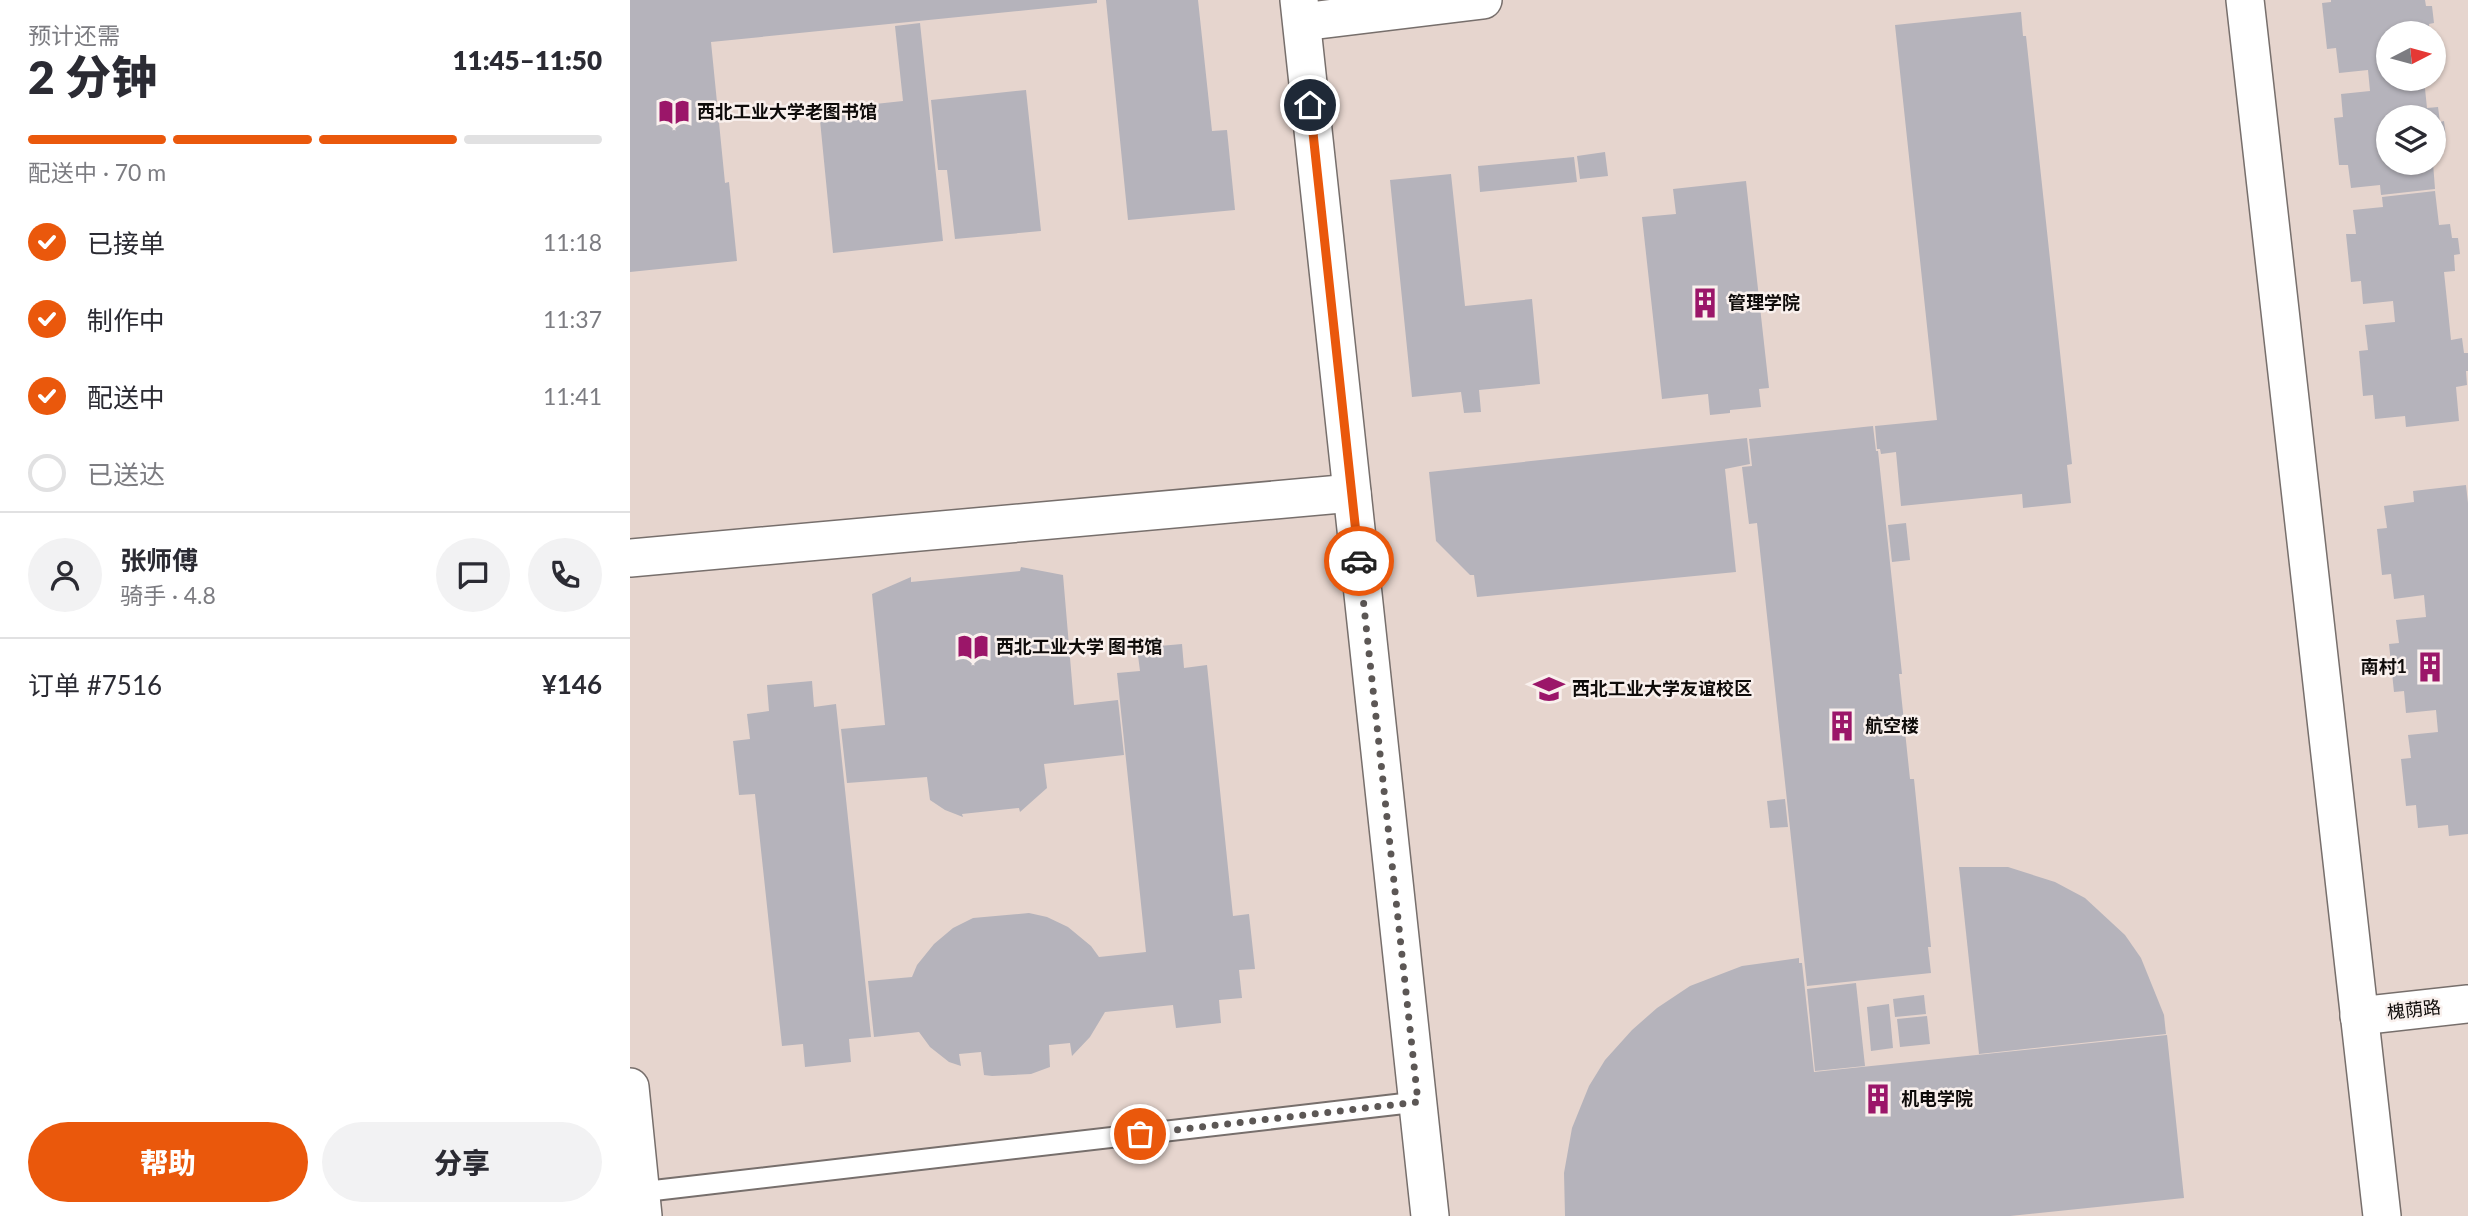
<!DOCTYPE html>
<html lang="zh">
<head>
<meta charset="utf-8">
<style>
	:root { --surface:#fff; --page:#f2f2f3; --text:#2b2b33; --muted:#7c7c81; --line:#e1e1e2; --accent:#ea580c }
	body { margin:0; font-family:Lato,"Noto Sans SC",sans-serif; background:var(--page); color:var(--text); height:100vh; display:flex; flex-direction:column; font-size:26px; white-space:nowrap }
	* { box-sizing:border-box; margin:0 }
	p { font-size:23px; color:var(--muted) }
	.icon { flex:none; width:38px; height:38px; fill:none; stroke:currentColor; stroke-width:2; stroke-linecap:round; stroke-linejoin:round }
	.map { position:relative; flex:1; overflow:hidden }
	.panel { display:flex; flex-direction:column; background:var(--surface); width:630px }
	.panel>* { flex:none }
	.needle { width:46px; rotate:84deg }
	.buttons { position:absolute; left:1746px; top:21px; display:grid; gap:14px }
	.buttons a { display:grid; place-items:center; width:70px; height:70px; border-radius:50%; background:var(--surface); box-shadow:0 2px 5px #0004; font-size:35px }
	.pin { position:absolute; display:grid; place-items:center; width:60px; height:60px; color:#fff; margin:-30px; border:4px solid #fff; border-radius:50%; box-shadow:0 2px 7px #0007 }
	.courier { position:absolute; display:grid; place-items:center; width:70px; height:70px; margin:-35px; border:5px solid #ea580c; border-radius:50%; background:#fff; color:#222; box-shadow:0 2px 9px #0007 }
	.overview em { font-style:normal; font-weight:800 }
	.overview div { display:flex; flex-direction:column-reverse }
	.overview { display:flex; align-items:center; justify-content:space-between; height:119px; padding:0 28px }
	h1 { font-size:46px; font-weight:800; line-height:52px }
	.bar { display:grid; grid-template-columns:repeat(4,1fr); gap:10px 7px; align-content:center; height:84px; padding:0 28px }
	.bar i { height:9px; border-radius:5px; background:var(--line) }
	.bar .active { background:var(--accent) }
	.bar p { grid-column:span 4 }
	.line { display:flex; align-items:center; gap:18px; padding:0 28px; border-top:2px solid var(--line) }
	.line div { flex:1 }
	.round { display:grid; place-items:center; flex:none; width:74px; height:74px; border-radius:37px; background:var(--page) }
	ol { padding:0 28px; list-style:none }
	li { display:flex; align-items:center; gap:21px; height:77px }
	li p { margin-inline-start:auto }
	li .icon { padding:7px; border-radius:50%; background:var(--accent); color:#fff; stroke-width:4 }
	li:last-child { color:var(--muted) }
	li i { width:38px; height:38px; border:4px solid var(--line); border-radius:50% }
	.primary-button { display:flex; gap:14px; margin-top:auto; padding:14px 28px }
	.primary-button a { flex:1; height:80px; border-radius:42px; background:var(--accent); color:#fff; font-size:28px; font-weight:800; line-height:80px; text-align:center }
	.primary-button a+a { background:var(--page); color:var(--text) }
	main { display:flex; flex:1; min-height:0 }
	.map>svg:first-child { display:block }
	.built { fill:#e6d5ce; fill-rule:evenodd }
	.building { fill:#b5b3bb }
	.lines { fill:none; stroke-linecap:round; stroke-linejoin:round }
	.service-casing { stroke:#776f6c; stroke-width:23 }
	.minor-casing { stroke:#776f6c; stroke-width:40 }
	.service { stroke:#fff; stroke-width:19 }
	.minor { stroke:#fff; stroke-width:37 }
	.done { stroke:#5c5755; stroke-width:7; stroke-dasharray:0 12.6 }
	.route { stroke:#ea580c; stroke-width:9 }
	.labels { text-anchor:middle; stroke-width:5; stroke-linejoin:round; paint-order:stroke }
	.poi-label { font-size:18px; font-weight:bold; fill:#0e0b0a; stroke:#f9f0ed; text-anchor:start }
	.street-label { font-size:18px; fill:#0e0b0a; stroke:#f9f0ed }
</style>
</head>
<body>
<main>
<section class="panel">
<div class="overview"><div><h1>2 分钟</h1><p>预计还需</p></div><em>11:45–11:50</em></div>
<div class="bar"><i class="active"></i><i class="active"></i><i class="active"></i><i></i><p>配送中 · 70 m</p></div>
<ol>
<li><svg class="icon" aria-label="check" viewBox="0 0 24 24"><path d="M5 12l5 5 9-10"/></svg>已接单<p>11:18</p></li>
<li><svg class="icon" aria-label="check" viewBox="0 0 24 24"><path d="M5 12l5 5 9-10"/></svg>制作中<p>11:37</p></li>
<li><svg class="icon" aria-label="check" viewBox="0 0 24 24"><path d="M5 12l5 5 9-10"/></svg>配送中<p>11:41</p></li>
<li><i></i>已送达</li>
</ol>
<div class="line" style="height:126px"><a class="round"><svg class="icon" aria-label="person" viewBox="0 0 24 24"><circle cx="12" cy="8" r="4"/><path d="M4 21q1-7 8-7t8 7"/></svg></a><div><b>张师傅</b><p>骑手 · 4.8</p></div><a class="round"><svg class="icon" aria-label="chat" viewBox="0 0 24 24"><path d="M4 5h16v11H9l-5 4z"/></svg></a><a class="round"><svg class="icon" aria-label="phone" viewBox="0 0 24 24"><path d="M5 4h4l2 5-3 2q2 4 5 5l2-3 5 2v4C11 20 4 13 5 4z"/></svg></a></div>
<div class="line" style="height:91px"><div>订单 #7516</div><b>¥146</b></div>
<div class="primary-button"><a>帮助</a><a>分享</a></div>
</section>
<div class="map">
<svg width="1838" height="1216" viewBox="0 0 1838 1216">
	<rect width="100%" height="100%" fill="#ece3df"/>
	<path class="built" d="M 0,0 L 1838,0 L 1838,1216 L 0,1216 ZM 1759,33 L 1804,33 L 1804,79 L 1759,79 ZM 1759,117 L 1804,117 L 1804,163 L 1759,163 Z"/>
	<g class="building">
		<polygon points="0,0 467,0 467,3 81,42 95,183 99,182 107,261 0,272"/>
		<polygon points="476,0 568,0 582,131 597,130 605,210 498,220"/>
		<polygon points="1701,0 1795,0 1796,6 1802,6 1804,23 1799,24 1800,33 1759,33 1759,79 1794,79 1797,108 1808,107 1810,122 1814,121 1816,138 1811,138 1813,155 1804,155 1804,117 1759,117 1759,163 1803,163 1805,189 1751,195 1750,185 1721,188 1718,165 1709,165 1704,118 1713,117 1711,94 1740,91 1738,70 1709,73 1706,48 1697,49 1692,3 1701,2"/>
		<polygon points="1391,12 1393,36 1396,36 1442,464 1437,465 1441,503 1393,508 1392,494 1271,506 1266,452 1251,454 1250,449 1247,449 1245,426 1307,420 1265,25"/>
		<polygon points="290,23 313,241 203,253 189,110 273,101 265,26"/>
		<polygon points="396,90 411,231 325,239 317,170 308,170 301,100"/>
		<polygon points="975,152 978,176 950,179 947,156"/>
		<polygon points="944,157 947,182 850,192 848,166"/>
		<polygon points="821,174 835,306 902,299 910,384 849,390 851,412 834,413 831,392 782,397 760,180"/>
		<polygon points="1116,181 1139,388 1129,389 1131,407 1100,410 1100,413 1080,415 1078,394 1032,399 1012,217 1046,214 1043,189"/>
		<polygon points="1805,191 1809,225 1820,224 1822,238 1828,238 1830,254 1824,255 1825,271 1814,272 1821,340 1832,338 1834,353 1838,353 1838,371 1836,371 1837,385 1826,387 1829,421 1776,427 1775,416 1745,419 1743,395 1733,396 1729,351 1738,350 1735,325 1765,322 1763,301 1733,304 1731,281 1721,282 1716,234 1726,234 1723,210 1753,207 1752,197"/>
		<polygon points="1243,426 1246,451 1248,451 1272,674 1269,674 1280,779 1284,779 1301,947 1298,947 1301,973 1177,986 1127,523 1119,524 1112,467 1122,466 1119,439"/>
		<polygon points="1117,438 1120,464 1095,469 1106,572 847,597 844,575 840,575 806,541 799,472"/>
		<polygon points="1836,485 1838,503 1838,834 1819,836 1818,825 1788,828 1786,805 1776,806 1771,759 1781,758 1778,735 1808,732 1806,710 1776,713 1774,691 1764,692 1759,644 1769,643 1766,620 1796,617 1794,595 1764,599 1761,574 1752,575 1747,529 1757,528 1754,506 1784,502 1783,491"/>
		<polygon points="1276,523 1280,560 1262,562 1258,525"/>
		<polygon points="391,567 433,575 444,705 488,700 494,755 414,764 417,788 390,812 389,808 332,814 333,817 315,810 300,800 297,777 217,783 211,729 255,725 242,594 281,577 281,582 390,571"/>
		<polygon points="552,644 554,668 577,665 603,916 619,914 625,969 609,970 612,998 589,1000 591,1023 546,1028 543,1005 475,1012 460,1037 442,1056 440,1043 419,1045 420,1067 401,1074 362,1076 354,1075 351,1052 329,1054 331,1066 319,1062 300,1047 289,1032 244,1037 238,981 282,977 287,965 304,944 323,928 343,918 399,913 417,917 438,927 461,946 469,957 516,952 487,673 510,671 507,648"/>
		<polygon points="182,681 184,707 206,704 241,1037 219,1039 221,1062 175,1067 173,1044 152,1046 125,794 109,795 103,741 120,739 117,714 139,711 137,685"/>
		<polygon points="1155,799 1158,827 1140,828 1137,801"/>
		<polygon points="1329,867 1378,867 1425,882 1455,898 1495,935 1511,958 1534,1015 1536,1034 1349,1054"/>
		<polygon points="1169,958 1169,963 1172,963 1184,1072 1537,1035 1554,1198 1380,1216 935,1216 934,1173 942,1128 959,1086 975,1060 1002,1030 1027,1008 1060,986 1112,966"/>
		<polygon points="1226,983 1235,1066 1185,1071 1177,989"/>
		<polygon points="1294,995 1296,1014 1265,1017 1263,999"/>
		<polygon points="1259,1004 1263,1048 1241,1051 1237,1007"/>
		<polygon points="1297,1016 1300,1044 1270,1047 1267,1019"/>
	</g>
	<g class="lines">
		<g class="service-casing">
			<polyline id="service" points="11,1192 787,1102"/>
		</g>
		<g class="minor-casing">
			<g id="minor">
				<polyline points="669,0 800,1216"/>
				<polyline points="1615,0 1752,1216"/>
				<polyline points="672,22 853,0"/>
				<polyline points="0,558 722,493"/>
				<polyline points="1729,1016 1838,1004"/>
				<polyline points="0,1087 13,1216"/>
			</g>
		</g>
		<use href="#service" class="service"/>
		<use href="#minor" class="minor"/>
	</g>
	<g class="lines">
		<polyline class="done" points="510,1134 788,1102 729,561"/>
		<polyline class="route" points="680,105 729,561"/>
	</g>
	<defs>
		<g id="library-bare" transform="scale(2.415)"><path d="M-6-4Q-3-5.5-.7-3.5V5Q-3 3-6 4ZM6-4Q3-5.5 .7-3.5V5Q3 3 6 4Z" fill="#9b1669" stroke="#f9f0ed" stroke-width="2.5" paint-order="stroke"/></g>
		<g id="building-bare" transform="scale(2.415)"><path d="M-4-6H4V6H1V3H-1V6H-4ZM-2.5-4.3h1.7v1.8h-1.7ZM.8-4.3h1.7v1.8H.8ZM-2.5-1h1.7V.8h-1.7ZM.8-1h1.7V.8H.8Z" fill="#9b1669" stroke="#f9f0ed" stroke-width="2.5" paint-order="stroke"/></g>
		<g id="university-bare" transform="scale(2.415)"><path d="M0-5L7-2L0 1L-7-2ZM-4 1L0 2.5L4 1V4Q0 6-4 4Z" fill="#9b1669" stroke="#f9f0ed" stroke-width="2.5" paint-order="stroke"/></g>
	</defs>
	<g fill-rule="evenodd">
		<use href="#library-bare" x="44" y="112"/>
		<use href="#building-bare" x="1075" y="303"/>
		<use href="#library-bare" x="343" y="647"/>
		<use href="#building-bare" x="1800" y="667"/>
		<use href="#university-bare" x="919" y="689"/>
		<use href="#building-bare" x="1212" y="726"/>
		<use href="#building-bare" x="1248" y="1099"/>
	</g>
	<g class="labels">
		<g class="poi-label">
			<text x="67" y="118">西北工业大学老图书馆</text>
			<text x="1098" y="309">管理学院</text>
			<text x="366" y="653">西北工业大学 图书馆</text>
			<text x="1777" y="673" text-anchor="end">南村1</text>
			<text x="942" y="695">西北工业大学友谊校区</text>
			<text x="1235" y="732">航空楼</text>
			<text x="1271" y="1105">机电学院</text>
		</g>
		<g class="street-label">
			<text transform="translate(1784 1010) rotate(-6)" y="6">槐荫路</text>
		</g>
	</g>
</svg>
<div class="buttons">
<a><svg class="needle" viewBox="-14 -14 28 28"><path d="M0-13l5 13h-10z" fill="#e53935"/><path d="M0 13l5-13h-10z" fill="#7c7c81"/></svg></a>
<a><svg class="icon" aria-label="layers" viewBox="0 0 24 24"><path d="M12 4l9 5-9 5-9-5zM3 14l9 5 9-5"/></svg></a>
</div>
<div class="pin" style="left:510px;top:1134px;background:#ea580c"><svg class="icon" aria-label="bag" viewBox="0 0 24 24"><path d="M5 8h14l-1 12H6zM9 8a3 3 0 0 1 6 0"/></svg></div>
<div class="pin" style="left:680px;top:105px;background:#1f2937"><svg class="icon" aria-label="home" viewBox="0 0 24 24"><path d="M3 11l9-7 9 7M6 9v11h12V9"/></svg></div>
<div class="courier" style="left:729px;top:561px"><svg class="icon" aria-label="car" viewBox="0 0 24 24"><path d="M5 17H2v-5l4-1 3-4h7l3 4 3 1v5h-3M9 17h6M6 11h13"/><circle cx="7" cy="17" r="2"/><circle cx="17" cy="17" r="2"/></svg></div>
</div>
</main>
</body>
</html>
